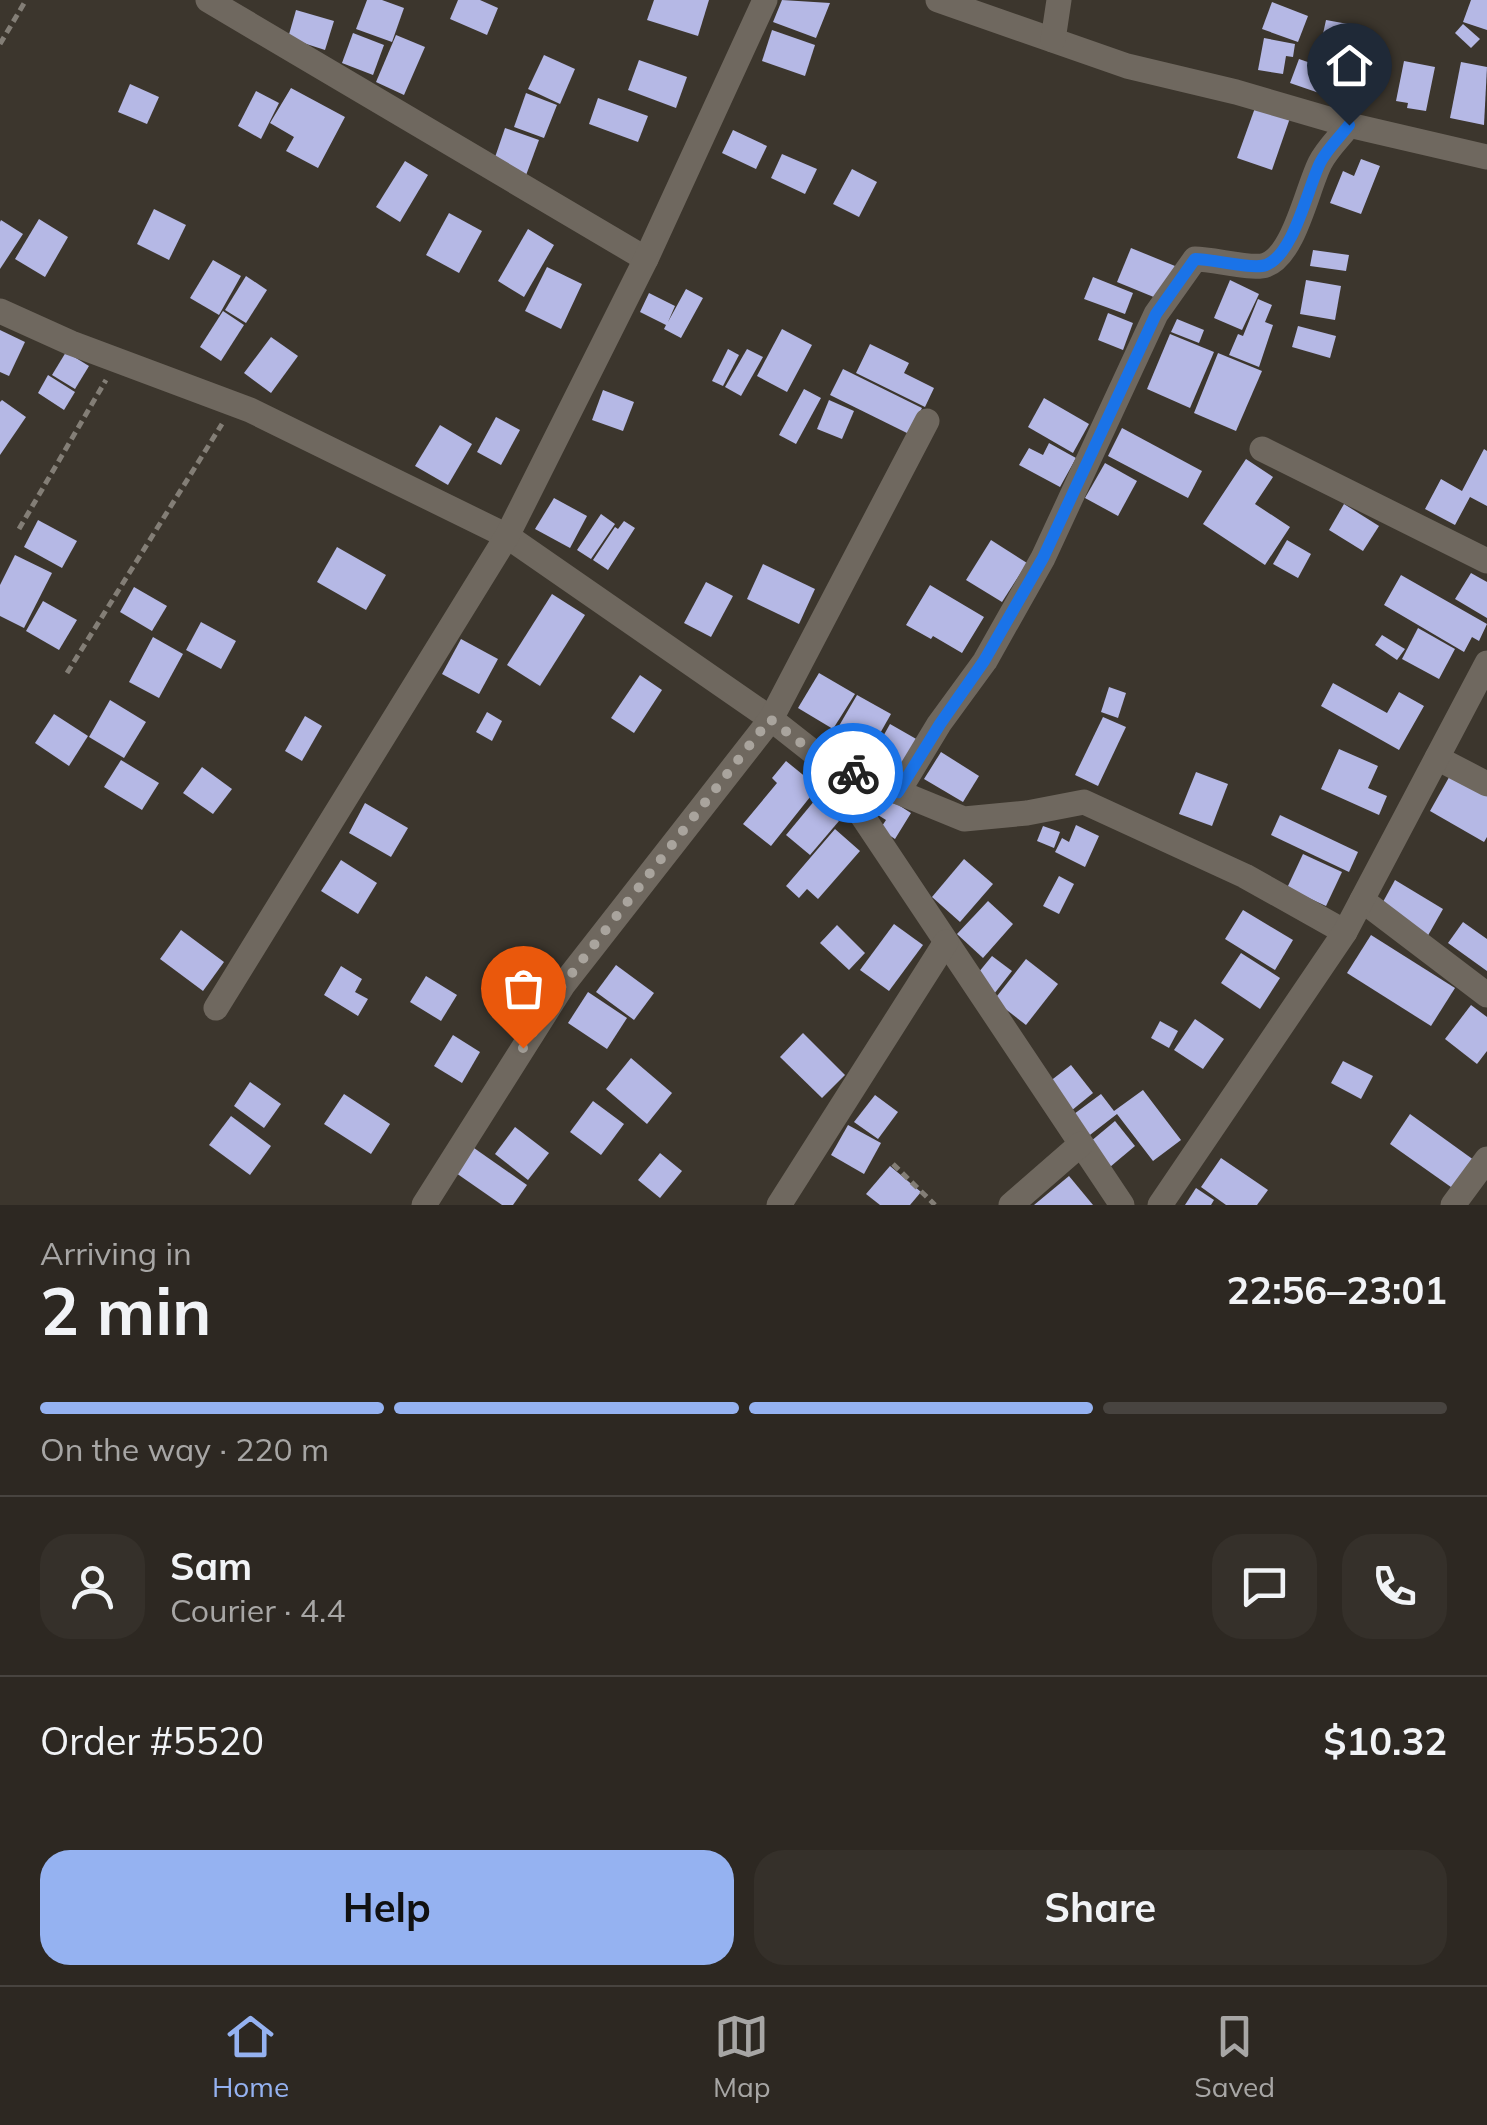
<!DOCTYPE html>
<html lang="en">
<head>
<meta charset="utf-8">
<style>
	:root { --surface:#2d2822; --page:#35302a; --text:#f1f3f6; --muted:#a7a6a5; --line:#484440; --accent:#95b2f1 }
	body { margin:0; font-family:Mulish,sans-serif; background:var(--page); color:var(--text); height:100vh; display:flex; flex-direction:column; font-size:38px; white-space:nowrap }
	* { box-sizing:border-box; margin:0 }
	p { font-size:32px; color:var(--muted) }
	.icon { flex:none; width:55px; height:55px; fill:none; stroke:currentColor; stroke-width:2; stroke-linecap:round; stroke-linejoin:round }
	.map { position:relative; height:1205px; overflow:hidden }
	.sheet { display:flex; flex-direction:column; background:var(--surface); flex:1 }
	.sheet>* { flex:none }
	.pin { position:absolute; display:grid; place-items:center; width:85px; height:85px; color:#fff; margin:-102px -42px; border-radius:50% 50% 50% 0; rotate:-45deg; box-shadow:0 0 10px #0007 }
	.pin .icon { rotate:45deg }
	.courier { position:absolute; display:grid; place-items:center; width:100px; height:100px; margin:-50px; border:8px solid #1a73e8; border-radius:50%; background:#fff; color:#222; box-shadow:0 2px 12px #0007 }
	.overview em { font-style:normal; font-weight:700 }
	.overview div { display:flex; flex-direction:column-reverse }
	.overview { display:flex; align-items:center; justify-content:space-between; height:170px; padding:0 40px }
	h1 { font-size:65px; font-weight:700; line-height:75px }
	.bar { display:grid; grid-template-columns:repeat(4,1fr); gap:15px 10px; align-content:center; height:120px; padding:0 40px }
	.bar i { height:12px; border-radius:8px; background:var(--line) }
	.bar .selected { background:var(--accent) }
	.bar p { grid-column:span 4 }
	.line { display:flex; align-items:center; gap:25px; padding:0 40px; border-top:2px solid var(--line) }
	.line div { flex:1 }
	.round { display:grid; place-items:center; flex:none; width:105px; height:105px; border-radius:30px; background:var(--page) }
	.button { display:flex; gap:20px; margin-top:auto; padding:20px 40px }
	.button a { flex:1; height:115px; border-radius:30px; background:var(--accent); color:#111; font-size:40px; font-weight:700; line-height:115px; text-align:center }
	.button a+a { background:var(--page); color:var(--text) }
	.dock { display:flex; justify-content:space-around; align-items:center; height:140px; border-top:2px solid var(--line); background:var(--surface); font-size:28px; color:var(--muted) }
	.dock a { display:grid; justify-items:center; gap:5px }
	.dock .selected { color:var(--accent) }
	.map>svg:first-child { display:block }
	.building { fill:#b5b8e5 }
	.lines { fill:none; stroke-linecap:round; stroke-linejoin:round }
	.path { stroke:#837e76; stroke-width:5; stroke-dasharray:8 5; stroke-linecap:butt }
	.minor { stroke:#6f685f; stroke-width:25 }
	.done { stroke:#a9a49d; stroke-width:10; stroke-dasharray:0 18 }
	.route { stroke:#1a73e8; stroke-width:12 }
</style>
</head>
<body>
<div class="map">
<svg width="1487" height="1205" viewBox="0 0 1487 1205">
	<rect width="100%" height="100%" fill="#3c362d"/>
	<g class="building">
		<polygon points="367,0 382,0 404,8 392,42 356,29"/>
		<polygon points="458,0 480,0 498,8 487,35 450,19"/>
		<polygon points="654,0 709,0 698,36 647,20"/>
		<polygon points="782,0 830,3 816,38 773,22"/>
		<polygon points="1471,0 1487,0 1487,30 1463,22"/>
		<polygon points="1272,2 1308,16 1298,42 1262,29"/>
		<polygon points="296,10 334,21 325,50 288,38"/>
		<polygon points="1326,20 1348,24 1342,48 1321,43"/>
		<polygon points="1463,24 1480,39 1471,48 1455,33"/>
		<polygon points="772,30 815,45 805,76 762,61"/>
		<polygon points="353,33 384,45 373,75 342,63"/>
		<polygon points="396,35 425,47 404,95 376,82"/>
		<polygon points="1264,38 1295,44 1293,57 1286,56 1283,74 1258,70"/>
		<polygon points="544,55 575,69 560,104 528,89"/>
		<polygon points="1299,59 1334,71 1325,95 1290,83"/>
		<polygon points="639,60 687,77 676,108 628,90"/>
		<polygon points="1404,61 1435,67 1426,111 1407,108 1408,103 1396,101"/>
		<polygon points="1461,62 1487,67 1484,125 1450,118"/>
		<polygon points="1342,63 1366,72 1349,110 1332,104 1340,82 1336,80"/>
		<polygon points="130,84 159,97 147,124 118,112"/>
		<polygon points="291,88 345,117 318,168 286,151 294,137 270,123"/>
		<polygon points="256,91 279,103 261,139 238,126"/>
		<polygon points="526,93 557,105 544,138 514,127"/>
		<polygon points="598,98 648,116 638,142 589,124"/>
		<polygon points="1256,105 1290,118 1272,170 1237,158"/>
		<polygon points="505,128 539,140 525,178 492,166"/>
		<polygon points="733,130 767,146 756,169 722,153"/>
		<polygon points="782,154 817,169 805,194 771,178"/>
		<polygon points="1361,159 1380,166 1361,214 1330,203 1343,171 1354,176"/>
		<polygon points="405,161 428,175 400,222 376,207"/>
		<polygon points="852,169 877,182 859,217 833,204"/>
		<polygon points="154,209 186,225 169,260 137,244"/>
		<polygon points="449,213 482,231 459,273 426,255"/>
		<polygon points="39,219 68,237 45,277 15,259"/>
		<polygon points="1,220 23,234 0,269 0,222"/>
		<polygon points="528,229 554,245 524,297 498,281"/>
		<polygon points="1131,248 1175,266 1161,300 1117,282"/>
		<polygon points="1313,250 1349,255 1346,271 1310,266"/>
		<polygon points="213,260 241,276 219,315 190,298"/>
		<polygon points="547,267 582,284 561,329 525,311"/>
		<polygon points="246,276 267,290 246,323 225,310"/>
		<polygon points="1093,277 1133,293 1125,314 1084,299"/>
		<polygon points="1230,280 1259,294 1242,330 1214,318"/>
		<polygon points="1306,280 1341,286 1335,320 1300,314"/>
		<polygon points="686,289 703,298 681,338 664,329 666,325 640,312 649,293 675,306 668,322"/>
		<polygon points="1258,299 1272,305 1265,322 1273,325 1259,367 1229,355 1238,334 1243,336"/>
		<polygon points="223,311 244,325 221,361 200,347"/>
		<polygon points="1108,313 1133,323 1123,350 1098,340"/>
		<polygon points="1177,319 1204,330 1199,343 1171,332"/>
		<polygon points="1298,326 1336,336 1330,358 1292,347"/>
		<polygon points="782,329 812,345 787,392 757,376"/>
		<polygon points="0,330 25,342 9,376 0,372"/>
		<polygon points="1170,334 1214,352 1190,408 1147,389"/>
		<polygon points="271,337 298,356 271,393 244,373"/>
		<polygon points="870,344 909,363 904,373 934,388 925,407 856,373"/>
		<polygon points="728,349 739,355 723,386 712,381"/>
		<polygon points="747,349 763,357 741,396 725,387"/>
		<polygon points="66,352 89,366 75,389 52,375"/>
		<polygon points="1218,353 1262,371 1236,431 1194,413"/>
		<polygon points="843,369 922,408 909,434 830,395"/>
		<polygon points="48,375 75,392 64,410 38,393"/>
		<polygon points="804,389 821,398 796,444 779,435"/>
		<polygon points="603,390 634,402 623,431 592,420"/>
		<polygon points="1044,398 1089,424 1073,453 1028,427"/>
		<polygon points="2,400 26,417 0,455 0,402"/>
		<polygon points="829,400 854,411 842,439 817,429"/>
		<polygon points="496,417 520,430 501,465 477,452"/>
		<polygon points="440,425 472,444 448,485 415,466"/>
		<polygon points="1122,428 1202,471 1188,498 1108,456"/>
		<polygon points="1049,443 1076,458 1060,487 1019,465 1029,448 1043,455"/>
		<polygon points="1484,449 1487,451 1487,506 1470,497 1455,525 1425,509 1441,479 1462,491"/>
		<polygon points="1246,459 1273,477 1255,504 1290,527 1265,565 1203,524"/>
		<polygon points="1105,463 1137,481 1118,516 1085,498"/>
		<polygon points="554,498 587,516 570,548 535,529"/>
		<polygon points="1344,504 1379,526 1363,551 1329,530"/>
		<polygon points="601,514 615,524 591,559 577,550"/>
		<polygon points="38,520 77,541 62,568 24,547"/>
		<polygon points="624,521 635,528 608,570 593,560 615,527 618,529"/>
		<polygon points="991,540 1027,563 1002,602 966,580"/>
		<polygon points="1287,540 1311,554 1298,578 1273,564"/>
		<polygon points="337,547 386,575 366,610 317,582"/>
		<polygon points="15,555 52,573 24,628 0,616 0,585"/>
		<polygon points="763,564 815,589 799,624 747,599"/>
		<polygon points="1471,573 1487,582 1487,618 1455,599"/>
		<polygon points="1401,575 1487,624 1479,641 1472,637 1464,652 1384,605"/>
		<polygon points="706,582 733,596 711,637 684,623"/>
		<polygon points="930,585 984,617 962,653 933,636 931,639 906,625"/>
		<polygon points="134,587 167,606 152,631 120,612"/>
		<polygon points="552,594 585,615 540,686 507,665"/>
		<polygon points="43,601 77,620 59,650 26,631"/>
		<polygon points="201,622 236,641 221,669 186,650"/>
		<polygon points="1418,628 1455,649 1439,679 1402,659"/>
		<polygon points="1382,635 1405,649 1397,660 1375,645"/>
		<polygon points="153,637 183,654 159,698 129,682"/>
		<polygon points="461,639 498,659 479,694 442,674"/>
		<polygon points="819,673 855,694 833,729 798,708"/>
		<polygon points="640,675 662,690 634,733 611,718"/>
		<polygon points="1333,683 1387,713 1399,692 1424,706 1399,750 1321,706"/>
		<polygon points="1109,687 1126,693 1118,718 1101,712"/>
		<polygon points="857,695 891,714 870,751 836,731"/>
		<polygon points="110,700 146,722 124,758 89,737"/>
		<polygon points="487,712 502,721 492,741 476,732"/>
		<polygon points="54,714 88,736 69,766 35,743"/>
		<polygon points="305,716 322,726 302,761 285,751"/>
		<polygon points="1103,717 1126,727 1098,786 1075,775"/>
		<polygon points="890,724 918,740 900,773 872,756"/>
		<polygon points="1339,749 1378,766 1368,788 1387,796 1379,815 1321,789"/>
		<polygon points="941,752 979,776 963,802 924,779"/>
		<polygon points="121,760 159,783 142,810 104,787"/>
		<polygon points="786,761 818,787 771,846 743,824 777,783 772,778"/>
		<polygon points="202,767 232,789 213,814 183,793"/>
		<polygon points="1196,772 1228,784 1212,826 1179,814"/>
		<polygon points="1452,772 1487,791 1487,837 1484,842 1430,811"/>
		<polygon points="881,794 911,813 895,839 880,829 886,820 870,810"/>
		<polygon points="815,800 839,821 810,855 786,835"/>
		<polygon points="365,803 408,828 391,857 349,833"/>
		<polygon points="1280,815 1358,852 1349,872 1271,835"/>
		<polygon points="1076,825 1099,836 1085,867 1055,852 1062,838 1069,842"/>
		<polygon points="1043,826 1060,832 1054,848 1037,841"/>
		<polygon points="835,829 860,851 818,899 807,889 799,898 786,886"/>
		<polygon points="1303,854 1342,872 1326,906 1287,888"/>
		<polygon points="964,859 993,884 960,922 932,897"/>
		<polygon points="341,860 377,883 358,914 321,891"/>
		<polygon points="1059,876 1074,884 1059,914 1043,906"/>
		<polygon points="1395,880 1443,909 1426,939 1378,911"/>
		<polygon points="988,901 1013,924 983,958 957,934"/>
		<polygon points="1243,910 1293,940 1275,970 1225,939"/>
		<polygon points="1463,922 1487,939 1487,971 1448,943"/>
		<polygon points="894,924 923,945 889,991 860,970"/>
		<polygon points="837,925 865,953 849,970 820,943"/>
		<polygon points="181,930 224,962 203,991 160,959"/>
		<polygon points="1371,935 1455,988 1431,1026 1347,973"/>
		<polygon points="1241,953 1280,978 1260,1009 1221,983"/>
		<polygon points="992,956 1012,971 994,994 974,978"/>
		<polygon points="1026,959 1058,984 1026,1025 994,1000"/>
		<polygon points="616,965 654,993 634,1020 596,992"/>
		<polygon points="341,966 362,979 355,992 368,999 358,1016 324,995"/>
		<polygon points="426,976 457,995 441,1021 410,1002"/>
		<polygon points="588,992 627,1018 607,1049 568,1023"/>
		<polygon points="1471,1005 1487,1017 1487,1051 1477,1064 1445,1039"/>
		<polygon points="1195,1019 1224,1039 1203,1069 1174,1050"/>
		<polygon points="1160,1021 1178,1031 1169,1048 1151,1038"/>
		<polygon points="803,1033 845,1075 822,1098 780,1057"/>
		<polygon points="453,1035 480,1052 462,1083 434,1066"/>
		<polygon points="631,1058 672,1093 647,1124 606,1089"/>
		<polygon points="1343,1061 1373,1076 1361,1099 1331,1083"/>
		<polygon points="1071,1065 1093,1093 1071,1111 1049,1082"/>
		<polygon points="250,1082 281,1104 264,1128 234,1106"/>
		<polygon points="1143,1090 1181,1140 1153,1161 1117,1114 1086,1138 1070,1117 1101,1094 1114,1111"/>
		<polygon points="344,1094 390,1124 371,1154 324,1124"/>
		<polygon points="875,1095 898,1112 878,1139 854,1122"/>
		<polygon points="593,1101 624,1124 601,1155 570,1132"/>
		<polygon points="1410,1114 1478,1163 1458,1192 1390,1144"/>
		<polygon points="231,1116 271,1146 250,1175 209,1145"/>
		<polygon points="1115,1121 1135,1146 1110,1167 1090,1142"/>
		<polygon points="848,1125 881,1143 864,1174 831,1155"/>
		<polygon points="515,1127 549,1153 528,1180 495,1154"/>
		<polygon points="474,1148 527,1185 513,1205 502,1205 456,1173"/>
		<polygon points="660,1153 682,1171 660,1198 638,1180"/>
		<polygon points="1221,1158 1268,1190 1257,1205 1226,1205 1201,1187"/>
		<polygon points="890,1166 921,1192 910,1205 880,1205 866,1194"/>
		<polygon points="1069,1176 1093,1205 1034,1205"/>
		<polygon points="1196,1188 1214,1200 1211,1205 1185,1205"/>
	</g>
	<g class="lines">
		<g class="path">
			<polyline points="0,44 26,0"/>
			<polyline points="19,529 106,380"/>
			<polyline points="67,673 222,424"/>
			<polyline points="893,1164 935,1205"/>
		</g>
		<g class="minor">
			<polyline points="208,0 646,259"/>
			<polyline points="938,0 1127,66 1236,92 1349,125 1487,157"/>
			<polyline points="1053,40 1059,0"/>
			<polyline points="0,311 71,343 250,410 507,536 771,719 827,763 1122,1205"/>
			<polyline points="1262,449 1487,561"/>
			<polyline points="1437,758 1487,784"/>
			<polyline points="827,763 964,819 1027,813 1084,802 1245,876 1345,932"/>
			<path d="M 898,792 L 939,724 L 985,661 L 1043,558 L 1156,314 L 1195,259 C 1214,259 1252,270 1266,265 C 1294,255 1307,189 1320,163 C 1327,149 1340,137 1349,125"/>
			<polyline points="1362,900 1487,995"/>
			<polyline points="216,1008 507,536 646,259 765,0"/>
			<polyline points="424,1205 563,985 771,719 927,421"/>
			<polyline points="779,1205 946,942"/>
			<polyline points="1011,1205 1081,1144"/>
			<polyline points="1160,1205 1345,932 1487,663"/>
			<polyline points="1453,1205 1487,1159"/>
		</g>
	</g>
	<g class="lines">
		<polyline class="done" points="523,1048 562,986 770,719 827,763 853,773"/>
		<path class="route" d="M 853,773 L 898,792 L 940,724 L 984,661 L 1043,558 L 1156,314 L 1195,259 C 1213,259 1252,270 1266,265 C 1294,254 1307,190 1320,163 C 1327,149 1340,137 1349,125"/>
	</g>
</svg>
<div class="pin" style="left:523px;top:1048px;background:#ea580c"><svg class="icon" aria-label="bag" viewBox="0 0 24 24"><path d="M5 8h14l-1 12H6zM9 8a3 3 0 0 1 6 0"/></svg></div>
<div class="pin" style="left:1349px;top:125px;background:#1f2937"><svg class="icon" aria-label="home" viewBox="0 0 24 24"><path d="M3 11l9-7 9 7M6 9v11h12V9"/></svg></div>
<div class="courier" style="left:853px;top:773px"><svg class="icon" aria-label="bike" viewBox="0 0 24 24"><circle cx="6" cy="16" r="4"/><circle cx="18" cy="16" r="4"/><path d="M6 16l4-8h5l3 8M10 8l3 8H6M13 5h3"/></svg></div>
</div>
<section class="sheet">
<div class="overview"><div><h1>2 min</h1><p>Arriving in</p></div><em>22:56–23:01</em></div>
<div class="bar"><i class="selected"></i><i class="selected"></i><i class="selected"></i><i></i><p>On the way · 220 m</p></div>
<div class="line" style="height:180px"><a class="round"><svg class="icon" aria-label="person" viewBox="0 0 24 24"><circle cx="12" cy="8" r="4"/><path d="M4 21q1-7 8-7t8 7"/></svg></a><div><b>Sam</b><p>Courier · 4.4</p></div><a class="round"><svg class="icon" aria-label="chat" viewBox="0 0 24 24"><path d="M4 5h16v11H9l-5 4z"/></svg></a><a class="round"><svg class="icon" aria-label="phone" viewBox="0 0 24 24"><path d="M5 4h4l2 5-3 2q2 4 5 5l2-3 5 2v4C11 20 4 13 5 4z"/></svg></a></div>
<div class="line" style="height:130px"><div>Order #5520</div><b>$10.32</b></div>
<div class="button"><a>Help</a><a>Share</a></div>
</section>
<nav class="dock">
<a class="selected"><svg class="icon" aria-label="home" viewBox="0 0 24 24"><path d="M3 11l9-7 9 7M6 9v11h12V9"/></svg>Home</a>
<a><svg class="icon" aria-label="map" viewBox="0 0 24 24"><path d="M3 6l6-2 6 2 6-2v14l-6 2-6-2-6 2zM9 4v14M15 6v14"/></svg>Map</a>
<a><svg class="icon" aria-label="saved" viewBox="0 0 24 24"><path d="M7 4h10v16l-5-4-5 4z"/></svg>Saved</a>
</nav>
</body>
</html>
